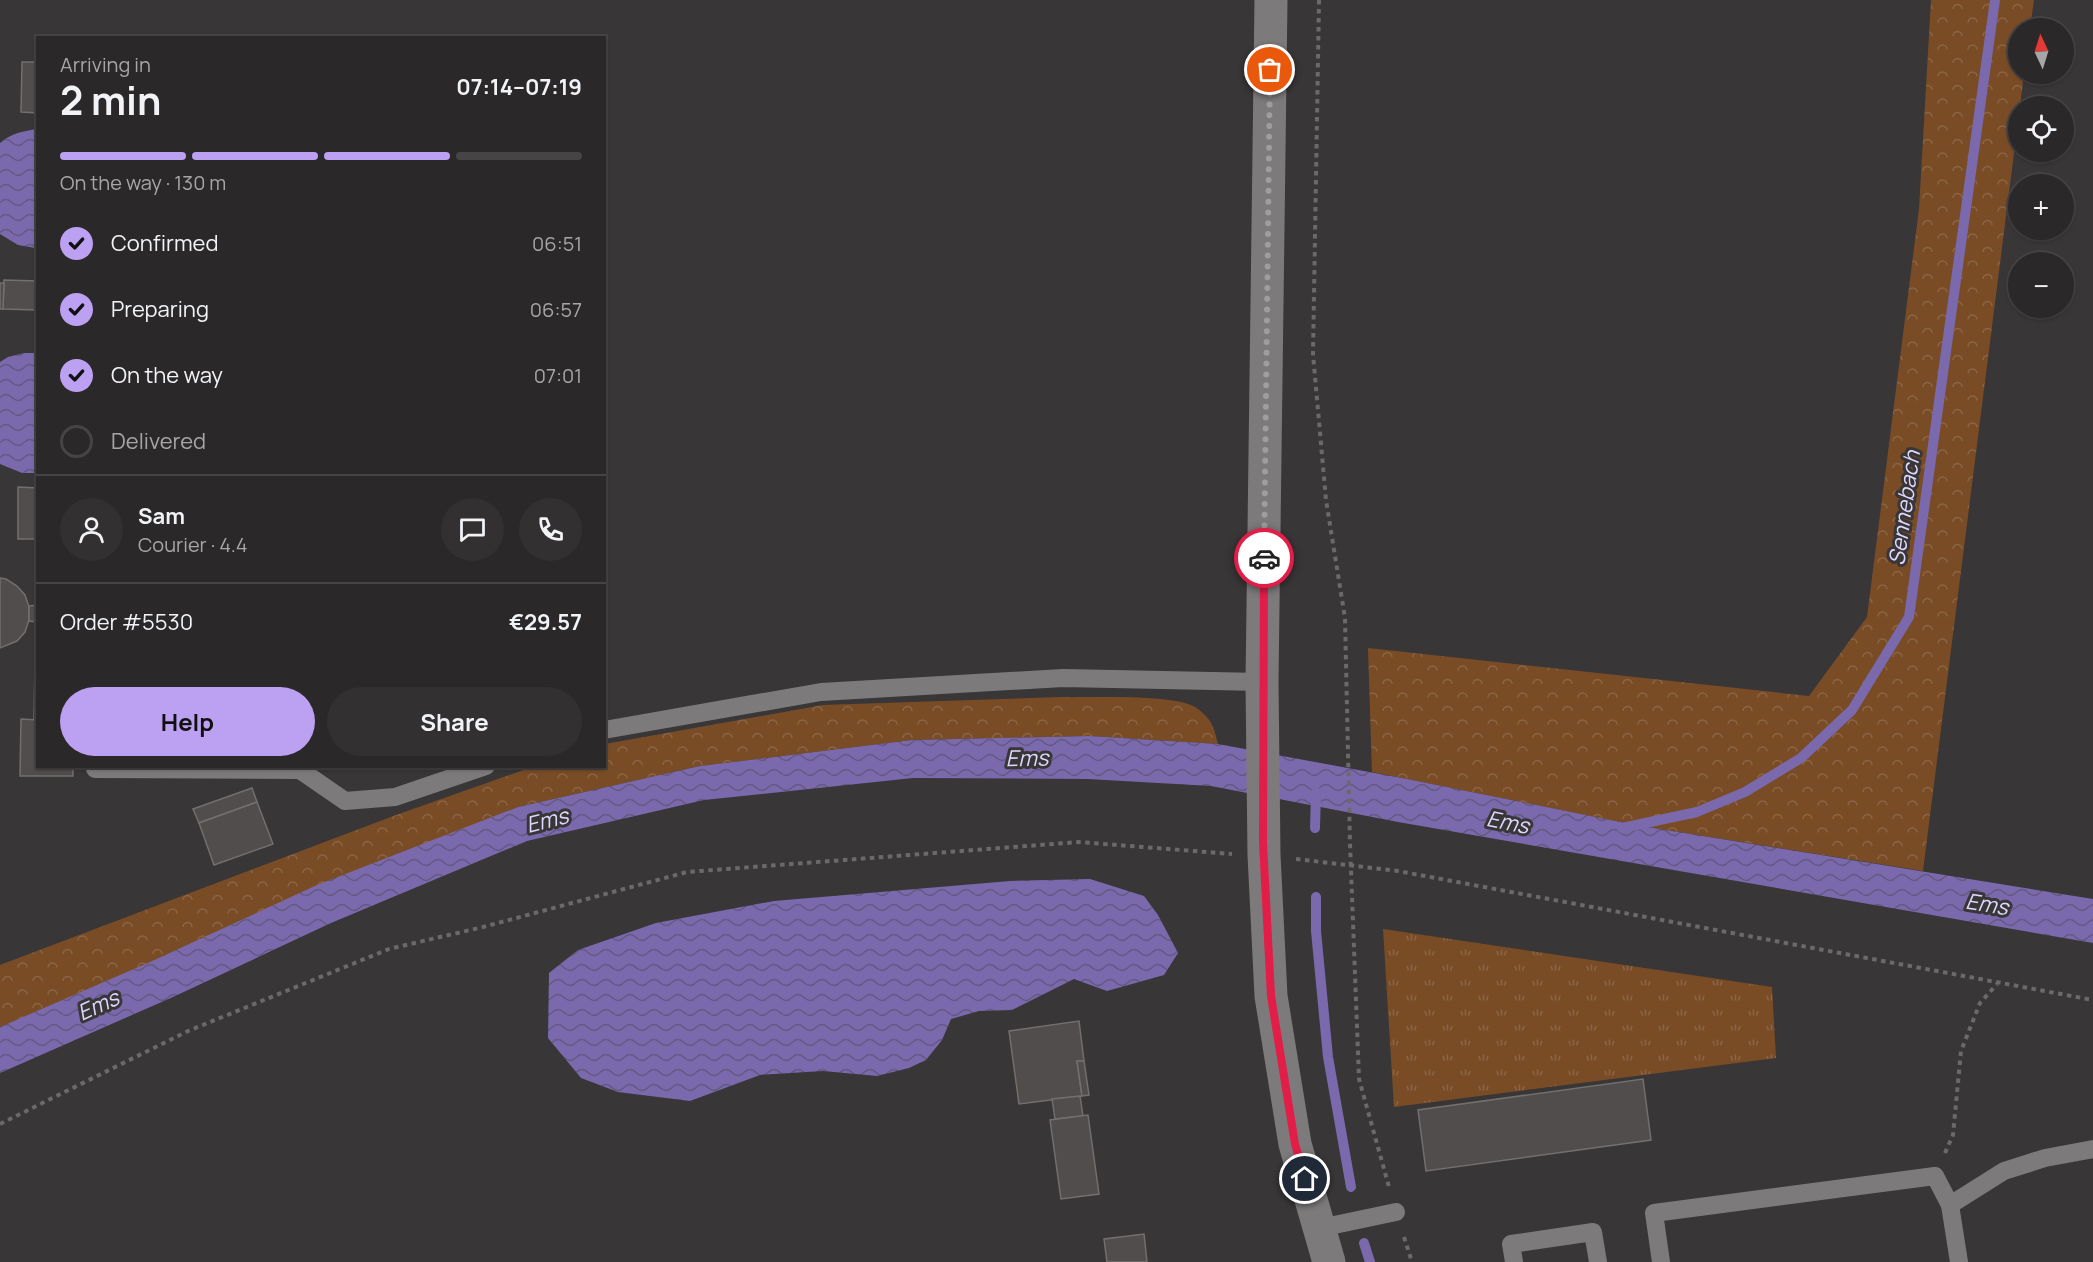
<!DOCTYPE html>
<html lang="en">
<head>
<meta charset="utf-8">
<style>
	:root { --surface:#2b2829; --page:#333031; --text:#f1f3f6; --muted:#a6a6a8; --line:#474446; --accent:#bca0f2 }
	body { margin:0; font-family:Manrope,sans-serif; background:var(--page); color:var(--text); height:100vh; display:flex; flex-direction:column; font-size:22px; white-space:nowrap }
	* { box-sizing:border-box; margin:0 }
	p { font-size:20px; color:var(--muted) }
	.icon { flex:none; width:33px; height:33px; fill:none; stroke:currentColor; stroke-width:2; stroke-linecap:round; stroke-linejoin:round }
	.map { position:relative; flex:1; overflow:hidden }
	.details { position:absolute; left:36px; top:36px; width:570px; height:732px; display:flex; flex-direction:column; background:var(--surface); border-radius:0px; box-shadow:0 2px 4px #0004,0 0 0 2px var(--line) }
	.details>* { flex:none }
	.needle { width:39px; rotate:356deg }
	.tools { position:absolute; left:2008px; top:18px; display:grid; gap:12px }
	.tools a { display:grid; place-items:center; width:66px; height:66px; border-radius:50%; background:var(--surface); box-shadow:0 2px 4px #0004,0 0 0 2px var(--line); font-size:30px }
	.pin { position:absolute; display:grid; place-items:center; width:51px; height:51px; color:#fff; margin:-26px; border:3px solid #fff; border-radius:50%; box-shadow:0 2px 6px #0007 }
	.courier { position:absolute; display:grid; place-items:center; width:60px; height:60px; margin:-30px; border:4px solid #e11d48; border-radius:50%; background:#fff; color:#222; box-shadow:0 2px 8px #0007 }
	.headline em { font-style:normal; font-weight:700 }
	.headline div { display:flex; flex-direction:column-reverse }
	.headline { display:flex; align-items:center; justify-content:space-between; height:102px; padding:0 24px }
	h1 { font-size:39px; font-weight:700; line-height:45px }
	.bar { display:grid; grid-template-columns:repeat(4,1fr); gap:9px 6px; align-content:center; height:72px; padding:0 24px }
	.bar i { height:8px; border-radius:4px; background:var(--line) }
	.bar .active { background:var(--accent) }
	.bar p { grid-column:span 4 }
	.line { display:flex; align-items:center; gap:15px; padding:0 24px; border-top:2px solid var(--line) }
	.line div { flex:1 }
	.round { display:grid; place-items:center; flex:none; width:63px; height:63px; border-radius:32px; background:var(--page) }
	ol { padding:0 24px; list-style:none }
	li { display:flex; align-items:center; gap:18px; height:66px }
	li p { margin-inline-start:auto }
	li .icon { padding:6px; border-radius:50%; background:var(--accent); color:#111; stroke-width:4 }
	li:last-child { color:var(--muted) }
	li i { width:33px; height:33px; border:3px solid var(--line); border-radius:50% }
	.cta { display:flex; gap:12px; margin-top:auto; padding:12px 24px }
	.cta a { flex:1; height:69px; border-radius:36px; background:var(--accent); color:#111; font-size:24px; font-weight:700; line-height:69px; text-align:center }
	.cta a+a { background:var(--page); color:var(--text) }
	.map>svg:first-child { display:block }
	.forest { fill:url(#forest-crowns) }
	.park { fill:url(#park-tufts) }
	.water { fill:url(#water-waves) }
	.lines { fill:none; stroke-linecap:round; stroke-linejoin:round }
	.stream { stroke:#7a69ad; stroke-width:10 }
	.building { fill:#504d4c; stroke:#726f6e; stroke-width:1.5 }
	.path { stroke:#6c696a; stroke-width:4; stroke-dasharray:4.5 4.5; stroke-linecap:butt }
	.lane { stroke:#7d7a7b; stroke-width:18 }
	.secondary { stroke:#7d7a7b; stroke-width:33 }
	.done { stroke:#a09d9e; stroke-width:6; stroke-dasharray:0 10.8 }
	.route { stroke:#e11d48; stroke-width:8 }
	.labels { text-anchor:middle; stroke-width:6; stroke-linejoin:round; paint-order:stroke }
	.water-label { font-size:22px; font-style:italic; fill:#ded7fe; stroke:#393637 }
</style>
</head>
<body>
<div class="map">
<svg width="2093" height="1262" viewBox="0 0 2093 1262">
	<defs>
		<pattern id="forest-crowns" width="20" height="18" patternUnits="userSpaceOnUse" patternTransform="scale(1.5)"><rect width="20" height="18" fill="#794c26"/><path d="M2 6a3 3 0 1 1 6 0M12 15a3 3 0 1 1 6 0" fill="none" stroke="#8b6545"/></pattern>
		<pattern id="park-tufts" width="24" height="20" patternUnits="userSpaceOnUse" patternTransform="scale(1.5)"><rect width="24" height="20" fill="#794c26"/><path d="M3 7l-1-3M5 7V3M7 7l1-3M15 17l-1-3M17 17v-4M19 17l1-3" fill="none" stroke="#8b6545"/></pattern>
		<pattern id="water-waves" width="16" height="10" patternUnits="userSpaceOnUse" patternTransform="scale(1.5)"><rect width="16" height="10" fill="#7a69ad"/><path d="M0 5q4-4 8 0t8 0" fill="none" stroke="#635981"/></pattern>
	</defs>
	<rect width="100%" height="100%" fill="#393637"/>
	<g class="forest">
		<polygon points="1931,0 2034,0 2030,28 2019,28 2019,74 2024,74 1923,871 1635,825 1372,772 1368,648 1809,696 1867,617 1919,209"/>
		<path d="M 1063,697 C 1090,698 1179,693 1198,709 C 1212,720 1214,727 1218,744 L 1089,736 L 912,740 L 700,766 L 518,807 L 0,1027 L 0,965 L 396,815 L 532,767 L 604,766 L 605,744 L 823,705 Z"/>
	</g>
	<polygon class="park" points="1383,929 1772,987 1776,1058 1394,1107"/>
	<g class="water">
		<path d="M 37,129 L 38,247 L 35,248 L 18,245 L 0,234 L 0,143 C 11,133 24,131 37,129 Z"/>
		<polygon points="24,353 37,353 37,473 22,473 0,464 0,362 8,357"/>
		<polygon points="1089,736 1218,744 1407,779 1635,825 2093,899 2093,943 1398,822 1211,786 1088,779 913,778 704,800 527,841 331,923 173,997 0,1073 0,1027 150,962 317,885 518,807 700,766 912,740"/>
		<polygon points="1090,879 1144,896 1158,915 1178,953 1164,975 1107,991 1074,979 1012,1010 979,1011 951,1019 942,1040 926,1060 909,1068 877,1076 823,1071 760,1075 690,1101 618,1092 581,1078 548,1038 549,973 578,950 656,923 774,901 1010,881"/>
	</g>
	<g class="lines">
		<g class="stream">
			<polyline points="1315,828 1316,792"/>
			<polyline points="1622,828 1697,812 1745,792 1801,758 1852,710 1909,617 1995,0"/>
			<polyline points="1316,897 1316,931 1328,1057 1351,1187"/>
			<polyline points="1364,1243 1370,1262"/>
		</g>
	</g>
	<g class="building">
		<polygon points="22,62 38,62 38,113 21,112"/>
		<polygon points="4,280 38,281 37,310 3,309"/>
		<polygon points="0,283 4,283 3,309 0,309"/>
		<polygon points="18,487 38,488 38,539 18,539"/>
		<polygon points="0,578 6,579 17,586 25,595 29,607 29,620 25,632 17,641 0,648"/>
		<polygon points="36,601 38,601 38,720 34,719"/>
		<polygon points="36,605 37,622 29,621 29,606"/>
		<polygon points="21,719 38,720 38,766 73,766 73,776 20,776"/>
		<polygon points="252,788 257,802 199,823 193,809"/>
		<polygon points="257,802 273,844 214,865 199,823"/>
		<polygon points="1079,1021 1084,1061 1077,1061 1082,1096 1019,1104 1009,1031"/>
		<polygon points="1077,1061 1084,1061 1089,1095 1082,1096"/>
		<polygon points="1643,1079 1651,1140 1426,1171 1418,1110"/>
		<polygon points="1080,1096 1083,1116 1055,1119 1052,1099"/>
		<polygon points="1088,1115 1099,1194 1061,1199 1050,1120"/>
		<polygon points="1144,1234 1147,1262 1107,1262 1104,1239"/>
	</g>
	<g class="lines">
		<g class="path">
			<polyline points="1319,0 1313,354 1326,500 1345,618 1350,844 1359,1079 1389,1187"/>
			<polyline points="1296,859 1398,871 2093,1000"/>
			<polyline points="0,1124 188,1031 389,949 483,927 687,872 1079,842 1232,854"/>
			<polyline points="1945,1153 1953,1135 1961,1051 1980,1003 1997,984"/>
			<polyline points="1404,1237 1412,1262"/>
		</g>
		<g class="lane">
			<polyline points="604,730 821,692 1063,678 1262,682"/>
			<polyline points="95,766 95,769 300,770"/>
			<polyline points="300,766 300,770 345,801 395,797 486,766"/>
			<polyline points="1950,1205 2004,1171 2045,1158 2093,1149"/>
			<polyline points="1320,1228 1396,1212"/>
			<polyline points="1514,1262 1511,1244 1593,1232 1598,1262"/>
			<polyline points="1661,1262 1654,1213 1935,1176 1950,1205 1959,1262"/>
		</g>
		<polyline class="secondary" points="1271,0 1262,682 1264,855 1271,996 1295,1144 1329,1262"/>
	</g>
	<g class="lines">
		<polyline class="done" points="1264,558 1270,70"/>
		<polyline class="route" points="1264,558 1263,843 1271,996 1295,1144 1305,1179"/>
	</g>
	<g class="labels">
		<g class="water-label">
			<text transform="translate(1904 508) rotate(-82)" y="8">Sennebach</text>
			<text transform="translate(1027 758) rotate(-1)" y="8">Ems</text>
			<text transform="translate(547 820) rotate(-14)" y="8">Ems</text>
			<text transform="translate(1508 822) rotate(11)" y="8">Ems</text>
			<text transform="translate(1987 904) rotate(9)" y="8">Ems</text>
			<text transform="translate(98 1005) rotate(-24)" y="8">Ems</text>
		</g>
	</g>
</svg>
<div class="tools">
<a><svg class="needle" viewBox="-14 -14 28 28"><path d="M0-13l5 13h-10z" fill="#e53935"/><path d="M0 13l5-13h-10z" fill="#a6a6a8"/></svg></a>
<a><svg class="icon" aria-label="locate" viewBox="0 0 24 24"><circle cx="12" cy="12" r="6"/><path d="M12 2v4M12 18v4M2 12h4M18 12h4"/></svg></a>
<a>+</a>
<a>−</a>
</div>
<div class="pin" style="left:1270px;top:70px;background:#ea580c"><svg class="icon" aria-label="bag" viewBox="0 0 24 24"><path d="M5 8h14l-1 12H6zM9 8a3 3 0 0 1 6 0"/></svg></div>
<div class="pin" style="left:1305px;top:1179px;background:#1f2937"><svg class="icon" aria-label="home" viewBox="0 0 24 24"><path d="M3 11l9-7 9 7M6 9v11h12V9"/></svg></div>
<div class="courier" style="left:1264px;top:558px"><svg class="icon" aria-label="car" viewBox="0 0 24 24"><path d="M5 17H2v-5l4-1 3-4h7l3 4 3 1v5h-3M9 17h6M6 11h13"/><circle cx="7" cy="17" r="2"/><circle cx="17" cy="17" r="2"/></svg></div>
<section class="details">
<div class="headline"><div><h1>2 min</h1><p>Arriving in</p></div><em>07:14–07:19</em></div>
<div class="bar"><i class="active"></i><i class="active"></i><i class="active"></i><i></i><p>On the way · 130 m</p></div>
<ol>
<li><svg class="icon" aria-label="check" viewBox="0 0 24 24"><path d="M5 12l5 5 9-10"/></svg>Confirmed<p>06:51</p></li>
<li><svg class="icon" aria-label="check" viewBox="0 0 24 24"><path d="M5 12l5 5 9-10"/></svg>Preparing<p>06:57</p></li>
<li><svg class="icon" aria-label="check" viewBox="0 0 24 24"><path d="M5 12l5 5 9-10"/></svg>On the way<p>07:01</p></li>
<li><i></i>Delivered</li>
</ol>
<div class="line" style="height:108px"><a class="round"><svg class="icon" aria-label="person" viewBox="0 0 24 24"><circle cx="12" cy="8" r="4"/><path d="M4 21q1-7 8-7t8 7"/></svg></a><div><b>Sam</b><p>Courier · 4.4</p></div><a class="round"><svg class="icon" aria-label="chat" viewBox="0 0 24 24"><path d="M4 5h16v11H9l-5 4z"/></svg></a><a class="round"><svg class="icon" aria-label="phone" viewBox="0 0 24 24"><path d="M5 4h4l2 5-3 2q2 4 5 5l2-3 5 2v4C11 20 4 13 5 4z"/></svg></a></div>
<div class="line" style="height:78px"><div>Order #5530</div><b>€29.57</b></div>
<div class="cta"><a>Help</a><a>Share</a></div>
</section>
</div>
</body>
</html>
